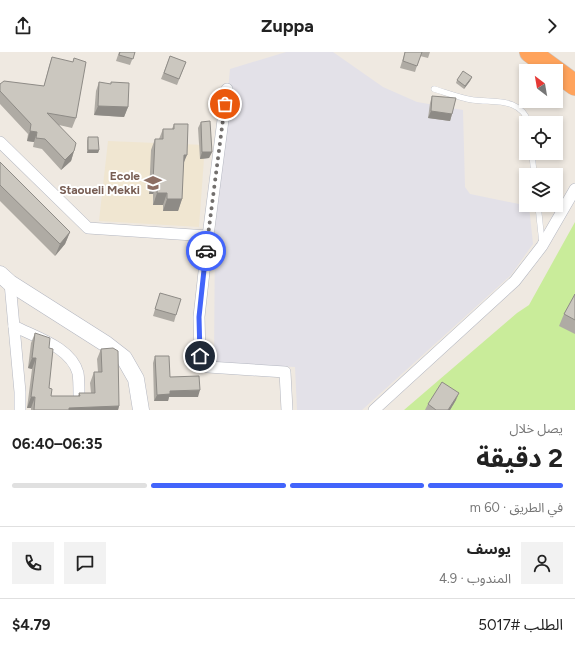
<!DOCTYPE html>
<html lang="ar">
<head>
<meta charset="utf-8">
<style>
	:root { --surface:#fff; --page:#f2f2f2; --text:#222; --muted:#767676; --line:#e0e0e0; --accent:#4264fb }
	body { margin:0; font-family:Figtree,"Noto Sans Arabic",sans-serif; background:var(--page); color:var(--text); direction:rtl; height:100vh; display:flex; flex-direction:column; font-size:15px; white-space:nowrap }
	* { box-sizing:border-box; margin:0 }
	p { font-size:13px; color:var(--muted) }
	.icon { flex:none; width:22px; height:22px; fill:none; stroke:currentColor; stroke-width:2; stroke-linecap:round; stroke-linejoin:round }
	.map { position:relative; height:358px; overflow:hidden; direction:ltr }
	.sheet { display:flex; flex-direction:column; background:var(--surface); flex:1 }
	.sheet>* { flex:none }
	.needle { width:26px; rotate:329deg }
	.buttons { position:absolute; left:519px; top:12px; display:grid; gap:8px }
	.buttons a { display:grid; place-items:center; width:44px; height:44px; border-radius:0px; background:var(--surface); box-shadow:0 2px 6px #0003; font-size:20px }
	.pin { position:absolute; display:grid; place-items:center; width:34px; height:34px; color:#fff; margin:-17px; border:2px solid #fff; border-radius:50%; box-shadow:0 1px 4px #0007 }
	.courier { position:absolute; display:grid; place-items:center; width:40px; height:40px; margin:-20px; border:3px solid #4264fb; border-radius:50%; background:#fff; color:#222; box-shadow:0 1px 5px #0007 }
	.overview em { font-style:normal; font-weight:700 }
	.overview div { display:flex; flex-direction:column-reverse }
	.overview { display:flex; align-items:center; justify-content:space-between; height:68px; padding:0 12px }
	h1 { font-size:26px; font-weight:700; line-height:30px }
	.bar { display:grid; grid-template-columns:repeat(4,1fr); gap:6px 4px; align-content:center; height:48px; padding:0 12px }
	.bar i { height:5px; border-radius:3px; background:var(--line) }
	.bar .active { background:var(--accent) }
	.bar p { grid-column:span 4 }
	.line { display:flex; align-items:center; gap:10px; padding:0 12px; border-top:1px solid var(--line) }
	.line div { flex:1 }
	.round { display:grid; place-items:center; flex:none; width:42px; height:42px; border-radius:0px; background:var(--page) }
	header { display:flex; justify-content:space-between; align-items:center; height:52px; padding:0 12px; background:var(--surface); font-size:18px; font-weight:700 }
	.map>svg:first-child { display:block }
	.industrial { fill:#e3e1e8 }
	.education { fill:#f0e6d1 }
	.pitch { fill:#c9ec9a }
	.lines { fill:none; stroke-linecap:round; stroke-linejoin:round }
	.service-casing { stroke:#b4b7c1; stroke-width:6 }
	.minor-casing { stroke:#b4b7c1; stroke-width:12 }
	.secondary-casing { stroke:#b4b7c1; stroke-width:17 }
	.motorway-casing { stroke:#c9c9c9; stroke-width:22 }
	.service { stroke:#fff; stroke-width:5.5 }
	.minor { stroke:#fff; stroke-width:11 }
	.secondary { stroke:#fff; stroke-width:16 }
	.motorway { stroke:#ffa35c; stroke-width:21 }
	.wall { fill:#afaba4 }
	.shaded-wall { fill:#8e8b86 }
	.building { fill:#cbc7bf; stroke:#8e8b86 }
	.done { stroke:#726f6d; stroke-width:4; stroke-dasharray:0 7.2 }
	.route { stroke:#4264fb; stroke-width:5 }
	.labels { text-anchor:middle; stroke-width:4; stroke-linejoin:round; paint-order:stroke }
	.education-label { font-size:12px; font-weight:bold; fill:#785e54; stroke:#fff; text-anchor:end }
</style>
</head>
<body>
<header><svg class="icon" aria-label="forward" viewBox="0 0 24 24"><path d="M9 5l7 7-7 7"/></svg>Zuppa<svg class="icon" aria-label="share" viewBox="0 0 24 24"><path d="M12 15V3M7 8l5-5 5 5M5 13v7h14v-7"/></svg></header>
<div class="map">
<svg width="575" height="358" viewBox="0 0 575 358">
	<rect width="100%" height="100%" fill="#efe9e1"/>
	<polygon class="industrial" points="286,0 333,0 383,35 417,50 463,58 465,135 470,142 529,154 533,192 511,223 362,358 297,358 295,315 214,311 215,178 230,17"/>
	<polygon class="education" points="108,89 205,93 199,175 99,169"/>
	<polygon class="pitch" points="575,170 575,358 404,358 517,261 529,253"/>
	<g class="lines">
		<g class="service-casing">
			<g id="service">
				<path d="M 434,37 C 447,41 460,46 473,48 C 495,51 520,45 529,71"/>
				<polyline points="532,101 534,123"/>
				<polyline points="538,153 542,191"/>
			</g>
		</g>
		<g class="minor-casing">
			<g id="minor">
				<polyline points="227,37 208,184 199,265 200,304 208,315 285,320 287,358"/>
				<polyline points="0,90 88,176 208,184"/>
				<polyline points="10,231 20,340 20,358"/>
				<path d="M 14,274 C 35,285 71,295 78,321 C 79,327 79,336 79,343"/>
				<polyline points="374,358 515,229 542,194 575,137"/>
			</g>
		</g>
		<g class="secondary-casing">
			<polyline id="secondary" points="0,222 10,231 106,292 124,306 136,327 141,358"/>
		</g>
		<g class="motorway-casing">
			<polyline id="motorway" points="530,0 575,33"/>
		</g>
		<use href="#service" class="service"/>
		<use href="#minor" class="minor"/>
		<use href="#secondary" class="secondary"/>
		<use href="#motorway" class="motorway"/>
	</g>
	<g class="wall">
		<polygon points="119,0 135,0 130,13 116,9"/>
		<polygon points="405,0 430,0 428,6 420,4 415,20 400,16"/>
		<polygon points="170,4 186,10 177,33 161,27"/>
		<polygon points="52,5 76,66 72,76 59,73 74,99 71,109 61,118 42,97 33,95 34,90 27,89 28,82 0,52 0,32 44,34 49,14"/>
		<polygon points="472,25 470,29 464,37 456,31 457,28"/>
		<polygon points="99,30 128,55 124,65 94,63 96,39"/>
		<polygon points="432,44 452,62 450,69 428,66 430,51"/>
		<polygon points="201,70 212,100 209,106 200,107 198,76"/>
		<polygon points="174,72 183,112 182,147 178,159 163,159 163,153 153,153 153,142 149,142 151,98 155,87 159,87 163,77 172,77"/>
		<polygon points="88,85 99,98 98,101 87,101 87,89"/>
		<polygon points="0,110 70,180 65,192 55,204 0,149"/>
		<polygon points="160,241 176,263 174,270 153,264"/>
		<polygon points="575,242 575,282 559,274 564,262"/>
		<polygon points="35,281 49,296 49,336 51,344 78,344 79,341 91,341 90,331 94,320 98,320 97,307 101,297 119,354 118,358 31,358 31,356 27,356 32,317 28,316 31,291"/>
		<polygon points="155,304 170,325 198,345 169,345 168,349 154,349 153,311"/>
		<polygon points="456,348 450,358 425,358 428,352"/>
	</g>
	<g class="shaded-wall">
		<polygon points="472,25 470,29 464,37 465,34"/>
		<polygon points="98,54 128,55 124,65 94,63"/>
		<polygon points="431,59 452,62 450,69 428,66"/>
		<polygon points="30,79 37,80 34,90 27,89"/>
		<polygon points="88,98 99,98 98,101 87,101"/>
		<polygon points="74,99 71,109 61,118 65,108"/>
		<polygon points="202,100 212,100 209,106 200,107"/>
		<polygon points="184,103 187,103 182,115"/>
		<polygon points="153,130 158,130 153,142 149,142"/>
		<polygon points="157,141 167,141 163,153 153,153"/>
		<polygon points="167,147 182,147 178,159 163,159"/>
		<polygon points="70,180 65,192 55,204 60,192"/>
		<polygon points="32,306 36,306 32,317 28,316"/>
		<polygon points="200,338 198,345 169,345 168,349 154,349 157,343 170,339"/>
		<polygon points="459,341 456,348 450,358 448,358"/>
		<polygon points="31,345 35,345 31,356 27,356"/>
		<polygon points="119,354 118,358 69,358 69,356"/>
	</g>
	<g class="building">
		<polygon points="120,0 135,0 133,7 119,3"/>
		<polygon points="405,0 422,0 417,14 403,9"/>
		<polygon points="170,4 186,10 179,27 164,21"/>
		<polygon points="52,5 73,10 74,6 86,10 76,66 47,61 76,91 74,99 65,108 45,87 36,86 37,80 30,79 31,72 0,39 0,32 4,29 44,34"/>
		<polygon points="463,19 472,25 465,34 457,28"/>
		<polygon points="99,30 111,32 111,30 129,31 128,55 98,54"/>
		<polygon points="432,44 456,46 452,62 431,59"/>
		<polygon points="210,69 212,100 202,100 201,70"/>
		<polygon points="174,72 188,72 187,103 184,103 182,147 167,147 167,141 157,141 158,130 153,130 155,87 163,87 163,77 174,77"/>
		<polygon points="88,85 98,85 99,98 88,98"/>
		<polygon points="0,110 70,180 60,192 0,133"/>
		<polygon points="160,241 181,247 176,263 155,257"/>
		<polygon points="575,242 575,268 564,262"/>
		<polygon points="35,281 50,286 49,296 53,297 49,336 52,337 51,344 80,344 79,341 95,341 94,320 102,320 101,297 113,296 118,299 119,354 69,356 69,358 34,358 35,345 31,345 36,306 32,306"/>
		<polygon points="155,304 169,304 170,325 199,324 200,338 170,339 170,342 157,343"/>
		<polygon points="442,330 459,341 448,358 436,358 428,352"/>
	</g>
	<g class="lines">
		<polyline class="done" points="206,199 225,52"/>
		<polyline class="route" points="200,304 199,265 206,199"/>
	</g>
	<defs>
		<g id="school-bare" transform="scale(1.38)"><path d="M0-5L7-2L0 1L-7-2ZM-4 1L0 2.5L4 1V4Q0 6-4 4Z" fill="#8d6e63" stroke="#fff" stroke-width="2.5" paint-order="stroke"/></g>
	</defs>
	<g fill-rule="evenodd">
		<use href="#school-bare" x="153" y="131"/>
	</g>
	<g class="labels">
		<g class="education-label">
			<text x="140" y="128">Ecole<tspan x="140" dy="14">Staoueli Mekki</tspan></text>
		</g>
	</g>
</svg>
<div class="buttons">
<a><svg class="needle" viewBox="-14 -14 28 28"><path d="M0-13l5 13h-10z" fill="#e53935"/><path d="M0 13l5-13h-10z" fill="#767676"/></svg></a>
<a><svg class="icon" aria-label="locate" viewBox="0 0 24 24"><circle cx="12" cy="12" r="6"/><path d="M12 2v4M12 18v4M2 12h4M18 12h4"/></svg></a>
<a><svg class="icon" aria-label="layers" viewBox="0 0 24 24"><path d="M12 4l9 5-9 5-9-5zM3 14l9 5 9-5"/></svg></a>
</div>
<div class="pin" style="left:225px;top:52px;background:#ea580c"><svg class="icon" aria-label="bag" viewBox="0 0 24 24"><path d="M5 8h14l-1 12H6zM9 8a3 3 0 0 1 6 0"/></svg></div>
<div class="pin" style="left:200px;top:304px;background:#1f2937"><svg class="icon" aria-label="home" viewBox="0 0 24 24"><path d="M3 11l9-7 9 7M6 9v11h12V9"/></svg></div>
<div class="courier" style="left:206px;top:199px"><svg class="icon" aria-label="car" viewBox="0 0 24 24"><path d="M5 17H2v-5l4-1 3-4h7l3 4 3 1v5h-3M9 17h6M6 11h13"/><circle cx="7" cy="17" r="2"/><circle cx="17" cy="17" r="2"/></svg></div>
</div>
<section class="sheet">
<div class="overview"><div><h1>2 دقيقة</h1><p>يصل خلال</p></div><em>06:35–06:40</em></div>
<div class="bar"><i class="active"></i><i class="active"></i><i class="active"></i><i></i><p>في الطريق · 60 m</p></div>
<div class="line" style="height:72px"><a class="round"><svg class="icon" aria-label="person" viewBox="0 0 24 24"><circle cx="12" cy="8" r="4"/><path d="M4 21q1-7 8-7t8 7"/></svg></a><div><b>يوسف</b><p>المندوب · 4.9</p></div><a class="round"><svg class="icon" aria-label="chat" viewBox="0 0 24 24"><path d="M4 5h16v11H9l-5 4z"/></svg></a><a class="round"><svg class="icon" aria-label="phone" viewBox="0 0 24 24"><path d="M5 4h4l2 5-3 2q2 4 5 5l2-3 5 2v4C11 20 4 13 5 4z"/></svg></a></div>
<div class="line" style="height:52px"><div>الطلب #5017</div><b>$4.79</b></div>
</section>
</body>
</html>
